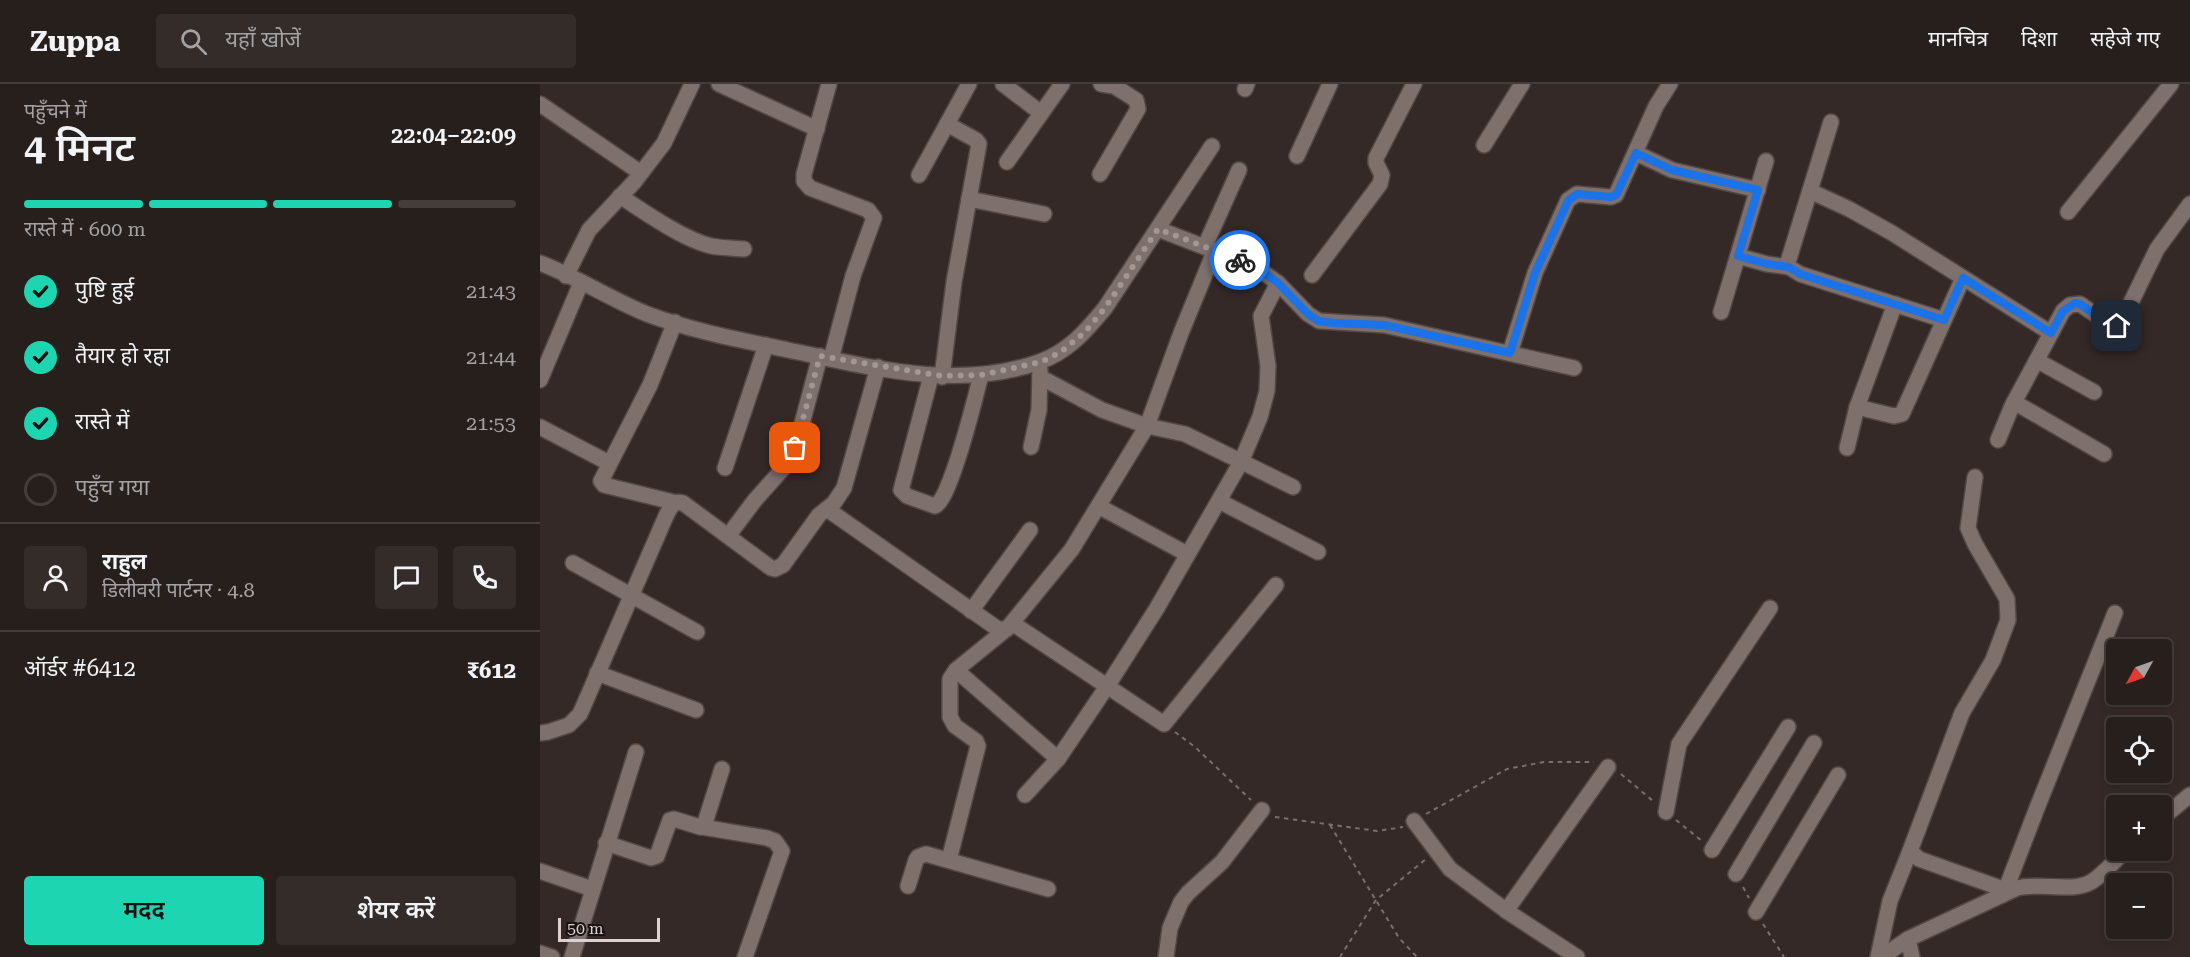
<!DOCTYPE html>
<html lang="hi">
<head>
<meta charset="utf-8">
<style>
	:root { --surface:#271f1c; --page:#332c29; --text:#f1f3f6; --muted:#a4a2a3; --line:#433d3b; --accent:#1dd5b1 }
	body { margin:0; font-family:"Roboto Serif","Noto Sans Devanagari",serif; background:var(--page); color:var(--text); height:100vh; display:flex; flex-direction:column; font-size:22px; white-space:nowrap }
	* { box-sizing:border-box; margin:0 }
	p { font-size:20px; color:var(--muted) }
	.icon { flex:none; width:33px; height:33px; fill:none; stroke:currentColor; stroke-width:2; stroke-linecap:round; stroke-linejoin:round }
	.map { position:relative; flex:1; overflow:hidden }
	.details { display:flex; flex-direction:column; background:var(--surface); width:540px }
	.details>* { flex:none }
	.needle { width:39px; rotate:230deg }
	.fabs { position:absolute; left:1566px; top:555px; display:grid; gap:12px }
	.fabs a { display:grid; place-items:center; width:66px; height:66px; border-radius:6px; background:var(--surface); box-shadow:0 3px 9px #0003,0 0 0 2px var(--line); font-size:30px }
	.scale { position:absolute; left:18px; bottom:15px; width:102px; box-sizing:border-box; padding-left:6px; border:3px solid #dbd3d1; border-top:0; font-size:16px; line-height:21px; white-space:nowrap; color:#dbd3d1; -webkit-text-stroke:4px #181312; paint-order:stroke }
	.pin { position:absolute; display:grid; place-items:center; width:51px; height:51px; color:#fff; margin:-26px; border-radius:12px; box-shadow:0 3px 9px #0006 }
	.courier { position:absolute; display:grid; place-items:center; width:60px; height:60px; margin:-30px; border:4px solid #1a73e8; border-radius:50%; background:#fff; color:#222; box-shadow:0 2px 8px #0007 }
	.overview em { font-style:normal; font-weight:600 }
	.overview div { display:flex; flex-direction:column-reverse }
	.overview { display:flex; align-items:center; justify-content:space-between; height:102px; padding:0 24px }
	h1 { font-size:39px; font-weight:600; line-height:45px }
	.bar { display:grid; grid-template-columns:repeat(4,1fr); gap:9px 6px; align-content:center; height:72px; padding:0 24px }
	.bar i { height:8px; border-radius:4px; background:var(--line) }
	.bar .active { background:var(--accent) }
	.bar p { grid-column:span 4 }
	.line { display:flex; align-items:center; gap:15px; padding:0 24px; border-top:2px solid var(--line) }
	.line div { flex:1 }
	.round { display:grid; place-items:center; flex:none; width:63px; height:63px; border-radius:6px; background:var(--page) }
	ol { padding:0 24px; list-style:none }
	li { display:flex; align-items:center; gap:18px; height:66px }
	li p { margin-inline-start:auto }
	li .icon { padding:6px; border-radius:50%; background:var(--accent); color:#111; stroke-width:4 }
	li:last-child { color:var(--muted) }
	li i { width:33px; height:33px; border:3px solid var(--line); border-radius:50% }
	.primary-button { display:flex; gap:12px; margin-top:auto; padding:12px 24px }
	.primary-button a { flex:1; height:69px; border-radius:6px; background:var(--accent); color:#111; font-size:24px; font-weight:600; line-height:69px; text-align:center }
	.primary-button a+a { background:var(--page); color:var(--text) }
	header { display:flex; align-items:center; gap:36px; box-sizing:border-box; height:84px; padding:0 30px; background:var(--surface); border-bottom:2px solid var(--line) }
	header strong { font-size:28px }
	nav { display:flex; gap:33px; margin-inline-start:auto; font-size:21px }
	.search { width:420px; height:54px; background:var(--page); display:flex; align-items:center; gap:15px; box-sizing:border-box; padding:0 21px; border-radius:6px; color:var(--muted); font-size:22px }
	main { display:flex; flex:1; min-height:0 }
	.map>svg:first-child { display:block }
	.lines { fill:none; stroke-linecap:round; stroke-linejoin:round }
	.minor-casing { stroke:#514745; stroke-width:18 }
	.path { stroke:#796f6d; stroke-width:2; stroke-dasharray:4.5 4.5; stroke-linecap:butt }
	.minor { stroke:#7e706d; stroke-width:15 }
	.done { stroke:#a19895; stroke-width:6; stroke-dasharray:0 10.8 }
	.route { stroke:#1a73e8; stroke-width:8 }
</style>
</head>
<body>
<header>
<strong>Zuppa</strong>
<div class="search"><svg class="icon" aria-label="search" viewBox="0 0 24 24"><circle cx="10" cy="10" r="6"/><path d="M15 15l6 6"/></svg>यहाँ खोजें</div>
<nav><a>मानचित्र</a><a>दिशा</a><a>सहेजे गए</a></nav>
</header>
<main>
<section class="details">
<div class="overview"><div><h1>4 मिनट</h1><p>पहुँचने में</p></div><em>22:04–22:09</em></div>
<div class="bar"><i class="active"></i><i class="active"></i><i class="active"></i><i></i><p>रास्ते में · 600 m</p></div>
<ol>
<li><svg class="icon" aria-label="check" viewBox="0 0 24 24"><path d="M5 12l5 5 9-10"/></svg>पुष्टि हुई<p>21:43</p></li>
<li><svg class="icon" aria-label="check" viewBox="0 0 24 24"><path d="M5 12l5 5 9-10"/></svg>तैयार हो रहा<p>21:44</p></li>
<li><svg class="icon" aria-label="check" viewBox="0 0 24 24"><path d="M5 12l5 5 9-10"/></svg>रास्ते में<p>21:53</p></li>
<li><i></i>पहुँच गया</li>
</ol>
<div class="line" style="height:108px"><a class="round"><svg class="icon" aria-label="person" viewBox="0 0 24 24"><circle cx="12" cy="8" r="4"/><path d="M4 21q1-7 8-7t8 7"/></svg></a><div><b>राहुल</b><p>डिलीवरी पार्टनर · 4.8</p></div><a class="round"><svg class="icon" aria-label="chat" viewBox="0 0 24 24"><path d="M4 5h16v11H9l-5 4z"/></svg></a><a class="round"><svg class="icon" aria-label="phone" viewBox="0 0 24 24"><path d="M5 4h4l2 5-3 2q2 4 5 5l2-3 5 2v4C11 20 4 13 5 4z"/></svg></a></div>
<div class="line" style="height:78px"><div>ऑर्डर #6412</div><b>₹612</b></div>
<div class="primary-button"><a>मदद</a><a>शेयर करें</a></div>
</section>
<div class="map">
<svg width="1650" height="873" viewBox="0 0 1650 873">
	<rect width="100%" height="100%" fill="#342926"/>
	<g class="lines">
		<g class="minor-casing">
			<g id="minor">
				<polyline points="179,0 277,45"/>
				<polyline points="289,0 264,90 264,97 270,104 328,126 334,134 313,192 291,275"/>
				<polyline points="463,0 501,29"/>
				<polyline points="705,5 707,0"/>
				<polyline points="0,20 101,89"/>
				<polyline points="1291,38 1248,178 1249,183 1260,190 1404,236"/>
				<polyline points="944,61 982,0"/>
				<polyline points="1096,69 1132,86 1218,106"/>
				<polyline points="757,72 790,0"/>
				<polyline points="467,78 522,0"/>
				<polyline points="560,90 598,25 596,16 574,2 561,0"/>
				<polyline points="379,91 429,0"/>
				<polyline points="1270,107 1309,125 1352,149 1511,249"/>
				<path d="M 80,112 C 104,128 143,155 171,162 C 182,164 193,164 204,165"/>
				<polyline points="429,115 504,130"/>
				<polyline points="1528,128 1631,0"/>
				<polyline points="618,145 716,183 738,199 768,230 779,237 844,241 1034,284"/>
				<polyline points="665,162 699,86"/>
				<polyline points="1198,172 1227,180 1249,183"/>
				<path d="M 0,179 C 37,193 70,215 107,230 C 152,247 201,256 248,266 C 329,283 418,307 499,278 C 528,268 546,247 565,224 L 672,62"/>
				<polyline points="772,191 840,100 842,91 836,79 836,74 874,0"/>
				<polyline points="26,192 49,146 95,97 124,59 152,0"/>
				<polyline points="1181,228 1226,77"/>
				<polyline points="135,238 110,301 61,397 64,401 137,419"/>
				<polyline points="970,269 995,189 1028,116 1037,110 1071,113 1076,111 1116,22 1130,0"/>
				<polyline points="1498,277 1554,308"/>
				<path d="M 391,292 L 361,406 L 367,412 L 395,422 C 410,417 436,311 441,291"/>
				<polyline points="402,293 414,198 439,60 436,56 407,40"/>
				<polyline points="500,293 562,326 607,342 645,350 753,403"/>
				<polyline points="0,296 41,199"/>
				<polyline points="1474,318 1564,370"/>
				<polyline points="1317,323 1354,332 1362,330 1423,194"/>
				<polyline points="0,343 69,379"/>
				<polyline points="1458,356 1472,322 1523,227 1530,221 1540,220 1570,241 1577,242 1581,239 1617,165 1650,120"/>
				<polyline points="491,363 499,326 500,286"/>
				<polyline points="1307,364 1317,323 1355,220"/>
				<polyline points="185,384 226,261"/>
				<polyline points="1435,393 1428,444 1435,460 1467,515 1468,536 1453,576 1422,629 1370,767 1379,775 1466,806"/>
				<polyline points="679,417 778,468"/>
				<polyline points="560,423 647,470"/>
				<polyline points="287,425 458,545 467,545 532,465 607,342 641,249 675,166"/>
				<polyline points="188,452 215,416 248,379 260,347 280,272"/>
				<polyline points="33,479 157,548"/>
				<polyline points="431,527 490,446"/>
				<polyline points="472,539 624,640 736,501"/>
				<polyline points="416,586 518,675"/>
				<polyline points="57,589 156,626"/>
				<path d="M 0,649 L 8,648 L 29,641 L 40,630 L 126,432 C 130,424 133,416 143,419 L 231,484 L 235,485 L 243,481 L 279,431 L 294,419 L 304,404 L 338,283"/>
				<polyline points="485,711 518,675 568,601 617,524 701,378 720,333 727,307 728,282 721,232 738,199"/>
				<polyline points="1126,728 1139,660 1230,524"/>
				<polyline points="1622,734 1650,711"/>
				<polyline points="874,737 910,785 968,828 1037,873"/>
				<polyline points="162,743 227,754 235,757 242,767 205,873"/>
				<polyline points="66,759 111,774 117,772 130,736 134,735 160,743 164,742 182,685"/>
				<polyline points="1172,766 1248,643"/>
				<polyline points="409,776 438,662 436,657 415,642 410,633 410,595 416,586 464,547"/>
				<polyline points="0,787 52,805"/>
				<polyline points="1196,790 1274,659"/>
				<polyline points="368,802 376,776 378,773 386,770 508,805"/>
				<polyline points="1464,810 1497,724 1575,529"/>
				<polyline points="966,827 1068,683"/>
				<polyline points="1216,828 1298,691"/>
				<polyline points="1368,855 1372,873"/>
				<polyline points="0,869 12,873"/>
				<polyline points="32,873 96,668"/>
				<polyline points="626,873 630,844 641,818 648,809 682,778 722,726"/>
				<polyline points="1338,873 1350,817 1370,767"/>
				<path d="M 1342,873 L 1368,855 L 1477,804 C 1499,798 1532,809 1551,798 C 1564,790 1575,776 1586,766"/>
			</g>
		</g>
		<g class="path">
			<polyline points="635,648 655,663 711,716"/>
			<polyline points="1081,690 1113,717"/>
			<polyline points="886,730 967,685 1004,678 1054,678"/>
			<polyline points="735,733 837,747 863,743"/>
			<polyline points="1136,736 1162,757"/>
			<polyline points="790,741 859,854 877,873"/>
			<polyline points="1203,803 1209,814"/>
			<polyline points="1223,840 1244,873"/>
			<polyline points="800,873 836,816 886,775"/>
		</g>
		<use href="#minor" class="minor"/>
	</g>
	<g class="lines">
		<polyline class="done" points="255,364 280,272 402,292 441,291 501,278 521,268 545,248 565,224 618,145 700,176"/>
		<polyline class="route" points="700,176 716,183 738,199 768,230 778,237 795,239 844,241 970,269 995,189 1028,117 1037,110 1071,113 1076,111 1096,69 1132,86 1218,106 1198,172 1227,180 1249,183 1260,190 1404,236 1423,194 1511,249 1523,227 1535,219 1540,220 1570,241 1577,242"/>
	</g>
</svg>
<div class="fabs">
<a><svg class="needle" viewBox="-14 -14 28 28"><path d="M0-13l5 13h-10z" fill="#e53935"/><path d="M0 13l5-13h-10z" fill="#a4a2a3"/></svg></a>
<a><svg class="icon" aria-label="locate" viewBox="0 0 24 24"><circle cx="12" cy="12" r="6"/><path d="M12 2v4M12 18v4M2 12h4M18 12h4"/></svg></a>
<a>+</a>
<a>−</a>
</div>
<div class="scale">50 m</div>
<div class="pin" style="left:255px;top:364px;background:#ea580c"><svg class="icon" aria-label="bag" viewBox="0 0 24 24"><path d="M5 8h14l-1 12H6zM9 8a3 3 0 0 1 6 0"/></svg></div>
<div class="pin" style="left:1577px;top:242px;background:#1f2937"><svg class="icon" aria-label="home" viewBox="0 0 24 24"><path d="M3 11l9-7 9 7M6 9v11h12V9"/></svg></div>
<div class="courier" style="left:700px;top:176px"><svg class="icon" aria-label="bike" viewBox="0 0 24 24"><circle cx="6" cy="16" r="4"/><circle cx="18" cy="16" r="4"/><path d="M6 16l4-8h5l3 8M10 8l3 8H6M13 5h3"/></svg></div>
</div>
</main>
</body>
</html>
